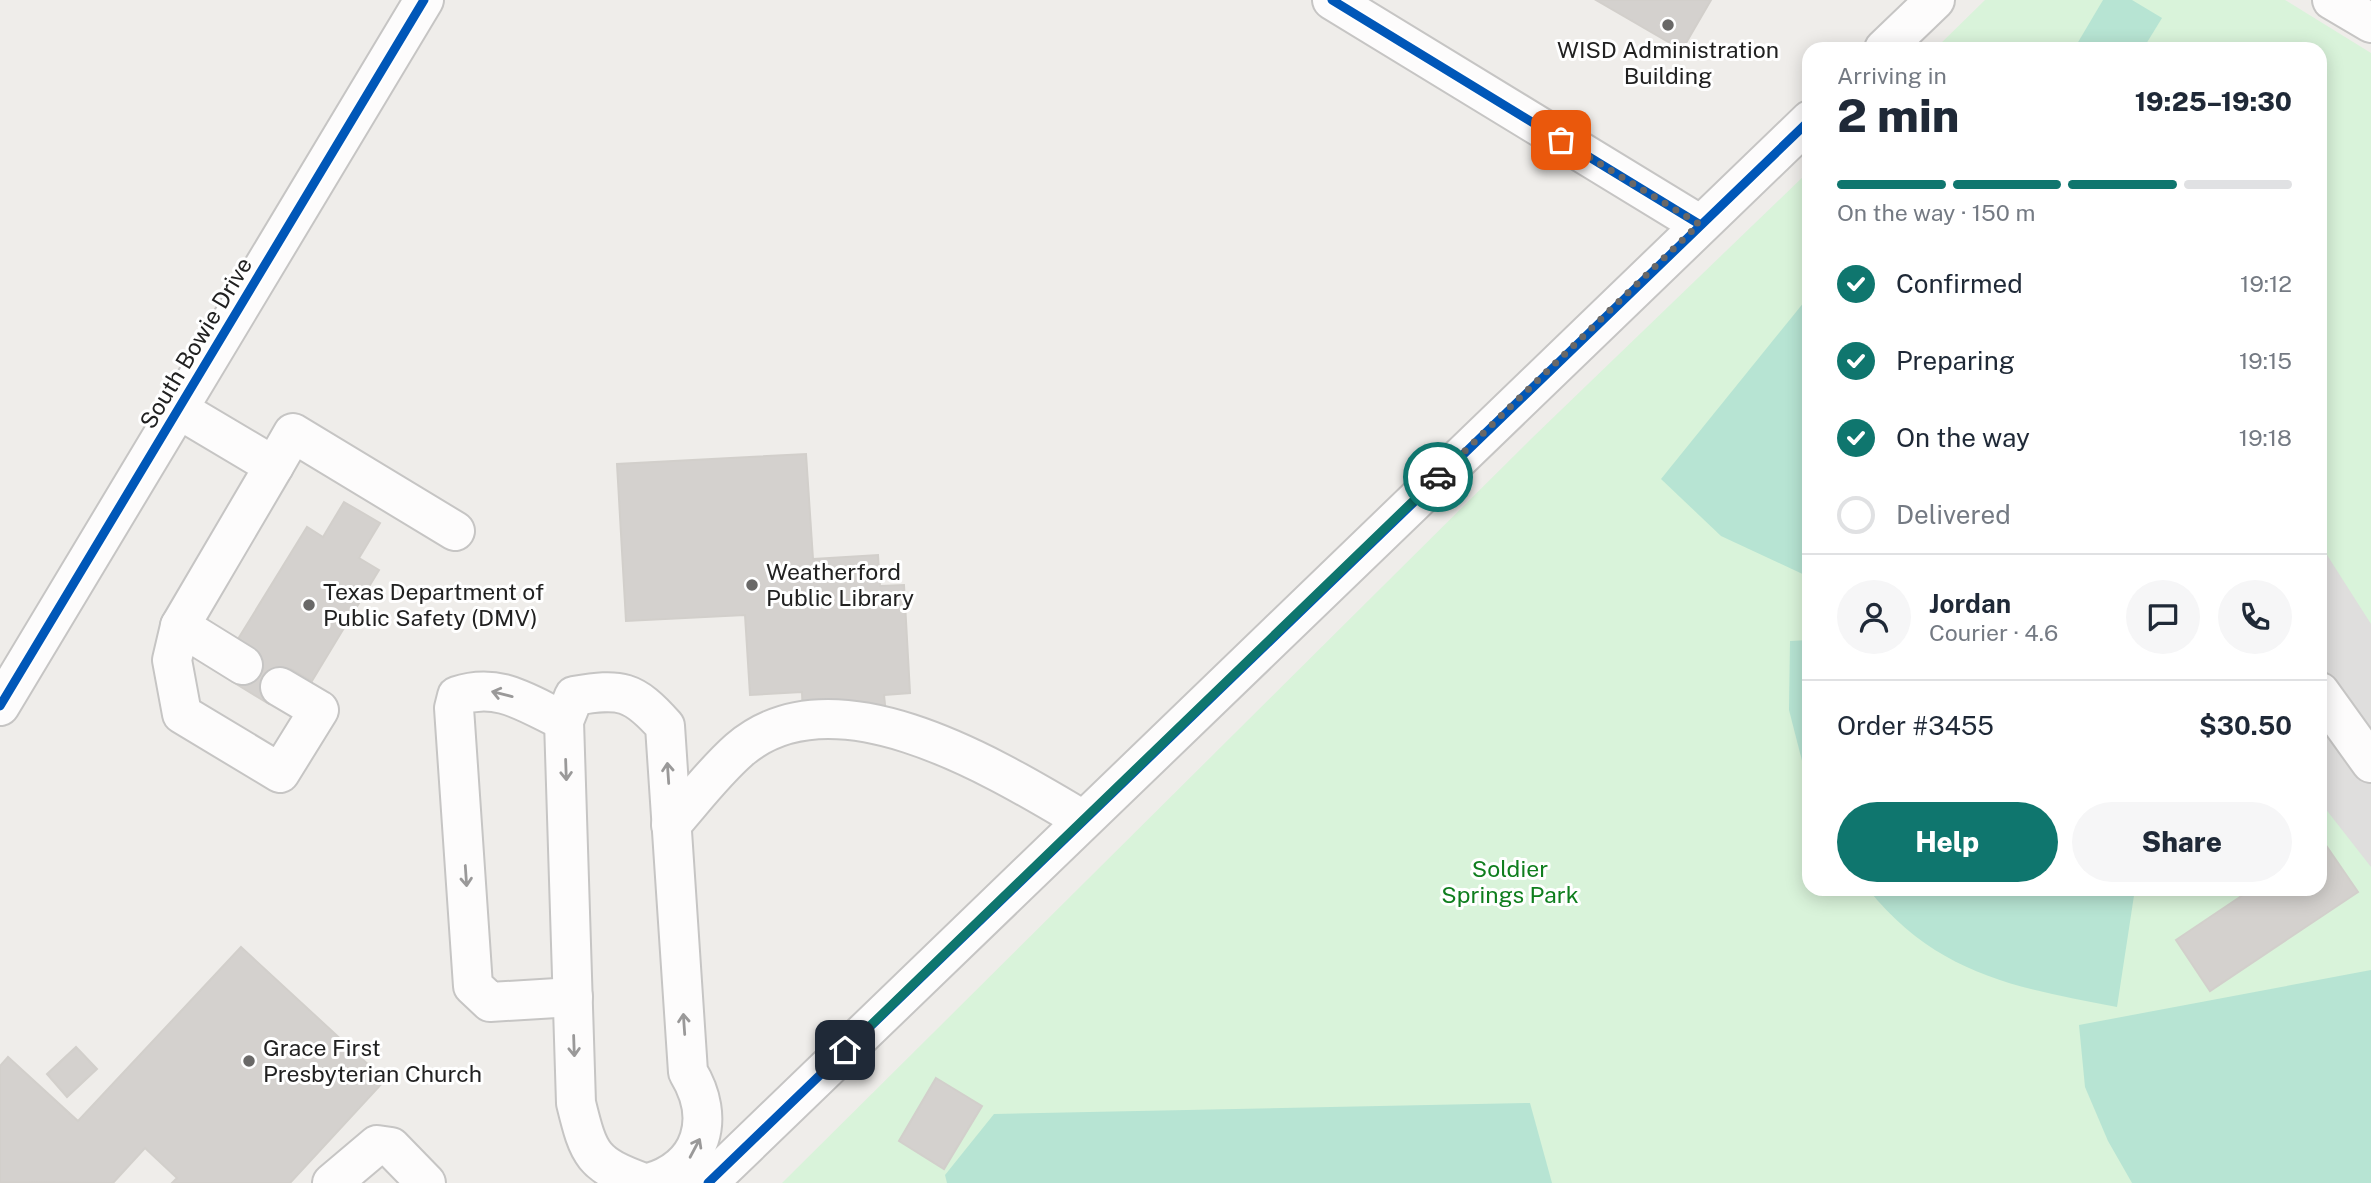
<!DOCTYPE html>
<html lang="en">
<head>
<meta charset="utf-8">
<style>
	:root { --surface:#fff; --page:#f6f6f7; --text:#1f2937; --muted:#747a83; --line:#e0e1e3; --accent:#0f766e }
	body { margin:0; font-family:"Public Sans",sans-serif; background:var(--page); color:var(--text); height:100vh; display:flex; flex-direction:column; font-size:26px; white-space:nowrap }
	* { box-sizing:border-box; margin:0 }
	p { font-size:23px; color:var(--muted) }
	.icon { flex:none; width:38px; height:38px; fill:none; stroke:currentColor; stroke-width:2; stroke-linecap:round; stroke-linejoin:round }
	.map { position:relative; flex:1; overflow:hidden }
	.drawer { position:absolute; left:1802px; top:42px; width:525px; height:854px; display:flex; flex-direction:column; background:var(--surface); border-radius:21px; box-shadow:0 4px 18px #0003 }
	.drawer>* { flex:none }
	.pin { position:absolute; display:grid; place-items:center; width:60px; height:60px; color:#fff; margin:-30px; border-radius:14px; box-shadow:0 4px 10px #0006 }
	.courier { position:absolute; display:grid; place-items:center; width:70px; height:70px; margin:-35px; border:5px solid #0f766e; border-radius:50%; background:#fff; color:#222; box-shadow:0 2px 9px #0007 }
	.overview em { font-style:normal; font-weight:800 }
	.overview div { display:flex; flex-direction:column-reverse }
	.overview { display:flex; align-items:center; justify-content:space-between; height:119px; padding:0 35px }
	h1 { font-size:46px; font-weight:800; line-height:52px }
	.bar { display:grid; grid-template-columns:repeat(4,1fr); gap:10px 7px; align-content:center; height:84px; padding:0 35px }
	.bar i { height:9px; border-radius:5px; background:var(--line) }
	.bar .on { background:var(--accent) }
	.bar p { grid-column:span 4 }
	.line { display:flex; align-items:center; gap:18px; padding:0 35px; border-top:2px solid var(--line) }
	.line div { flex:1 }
	.round { display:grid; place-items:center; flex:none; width:74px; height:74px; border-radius:37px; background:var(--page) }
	ol { padding:0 35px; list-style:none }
	li { display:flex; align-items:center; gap:21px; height:77px }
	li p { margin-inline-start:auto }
	li .icon { padding:7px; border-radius:50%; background:var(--accent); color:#fff; stroke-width:4 }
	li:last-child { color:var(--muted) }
	li i { width:38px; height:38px; border:4px solid var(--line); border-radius:50% }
	.action { display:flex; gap:14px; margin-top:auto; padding:14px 35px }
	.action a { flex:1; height:80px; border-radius:42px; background:var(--accent); color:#fff; font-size:28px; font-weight:800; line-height:80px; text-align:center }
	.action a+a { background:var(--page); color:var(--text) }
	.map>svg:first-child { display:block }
	.park { fill:#d9f3da }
	.pitch { fill:#b7e4d3 }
	.parking { fill:#dfdedd }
	.building { fill:#d4d1ce; stroke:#d2cfcb; stroke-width:2 }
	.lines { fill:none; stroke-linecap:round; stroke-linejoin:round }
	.minor-casing { stroke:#c6c5c4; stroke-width:42 }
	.minor { stroke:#fdfcfc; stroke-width:38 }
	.cycleway-casing { stroke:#fff; stroke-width:13 }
	.cycleway { stroke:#0057b8; stroke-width:9 }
	.oneway { stroke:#9a9999 }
	.done { stroke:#696867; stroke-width:7; stroke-dasharray:0 12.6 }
	.route { stroke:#0f766e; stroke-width:9 }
	.poi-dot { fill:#696867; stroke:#fff; stroke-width:2.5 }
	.labels { text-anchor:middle; stroke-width:6; stroke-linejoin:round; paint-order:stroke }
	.poi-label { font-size:23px; fill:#212121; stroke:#fff; text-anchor:start }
	.street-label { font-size:23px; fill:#212121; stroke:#fff }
	.park-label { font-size:23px; fill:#0f7e1e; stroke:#fff }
</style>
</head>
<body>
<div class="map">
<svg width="2371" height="1183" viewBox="0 0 2371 1183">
	<rect width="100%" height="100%" fill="#efedea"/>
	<polygon class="park" points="1985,0 2285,0 2371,53 2371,1183 782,1183 1532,438 1809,171 1810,889 2320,889 2320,49 1935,49"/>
	<g class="pitch">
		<polygon points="2103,0 2132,0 2162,18 2143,49 2074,49"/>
		<polygon points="1809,296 1810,577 1809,577 1721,536 1661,479"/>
		<polygon points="1809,640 1810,640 1809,788 1789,710 1790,641"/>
		<path d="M 1868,889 L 2135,889 L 2117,1007 C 2016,988 1936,974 1868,889 Z"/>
		<polygon points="2371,970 2371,1183 2132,1183 2108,1141 2085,1087 2079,1025"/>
		<polygon points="1530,1103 1552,1183 947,1183 945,1175 994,1114"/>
	</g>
	<polygon class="parking" points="2320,544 2371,624 2371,867 2321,803"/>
	<g class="building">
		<polygon points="1596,0 1711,0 1682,50"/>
		<polygon points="806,454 813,559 878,555 880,586 904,585 910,693 884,695 886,714 803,718 802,692 750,695 745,615 626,621 617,464"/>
		<polygon points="344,502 380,523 359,558 379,570 312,681 291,669 269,704 233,682 253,649 238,639 307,527 323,537"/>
		<polygon points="2323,841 2358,892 2210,991 2176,940 2252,889 2320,889 2320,843"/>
		<polygon points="241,947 385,1080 290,1183 172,1183 177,1178 145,1148 113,1183 0,1182 0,1066 8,1057 78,1121"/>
		<polygon points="76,1047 97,1069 67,1097 47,1074"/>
		<polygon points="936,1078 982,1106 944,1169 899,1141"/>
	</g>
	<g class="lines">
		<g class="minor-casing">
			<g id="minor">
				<polyline points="1332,0 1699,224"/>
				<polyline points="2332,0 2371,23"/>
				<polyline points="1884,49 1935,0"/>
				<polyline points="178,409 274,466 180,626"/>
				<polyline points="274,466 293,433 455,531"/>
				<polyline points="243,665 180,626 172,660 182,714 280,773 319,710 280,687"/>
				<polyline points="2320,692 2371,763"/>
				<polyline points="0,706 424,0"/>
				<path d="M 564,721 C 526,703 499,682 457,696 L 454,708 L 473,986 L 490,1002 L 573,997"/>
				<path d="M 671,825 C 693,800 714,772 739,750 C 834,668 997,769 1083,820"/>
				<polyline points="332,1183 377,1145 391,1147 426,1183"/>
				<path d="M 644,1183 C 592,1164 589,1156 576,1103 L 564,721 L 574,696 C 621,688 633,690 665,726 L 688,1072 C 716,1118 703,1167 649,1183"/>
				<polyline points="708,1183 1810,120"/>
			</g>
		</g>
		<use href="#minor" class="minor"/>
		<g class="cycleway-casing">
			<g id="cycleway">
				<polyline points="1332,0 1699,224"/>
				<polyline points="0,706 424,0"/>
				<polyline points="708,1183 1810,120"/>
			</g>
		</g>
		<use href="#cycleway" class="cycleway"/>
	</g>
	<defs><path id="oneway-shaft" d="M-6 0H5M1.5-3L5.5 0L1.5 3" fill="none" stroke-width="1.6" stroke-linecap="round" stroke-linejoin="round" transform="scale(1.75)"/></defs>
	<g class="oneway">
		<use href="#oneway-shaft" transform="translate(502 694) rotate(-166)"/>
		<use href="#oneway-shaft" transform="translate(566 770) rotate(88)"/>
		<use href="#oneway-shaft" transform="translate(668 773) rotate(-94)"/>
		<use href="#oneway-shaft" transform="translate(466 876) rotate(86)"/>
		<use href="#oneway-shaft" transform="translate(684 1024) rotate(-94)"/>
		<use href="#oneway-shaft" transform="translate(574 1046) rotate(88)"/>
		<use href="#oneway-shaft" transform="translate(695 1148) rotate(-62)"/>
	</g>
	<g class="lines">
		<polyline class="done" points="1438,477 1699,224 1561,140"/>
		<polyline class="route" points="845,1050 1438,477"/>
	</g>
	<g class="poi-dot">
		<circle cx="1668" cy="25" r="7"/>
		<circle cx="752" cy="585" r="7"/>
		<circle cx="309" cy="605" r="7"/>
		<circle cx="249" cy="1061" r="7"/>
	</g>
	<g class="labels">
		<g class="poi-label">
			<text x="1668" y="58" text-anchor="middle">WISD Administration<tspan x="1668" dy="26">Building</tspan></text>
			<text x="766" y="580">Weatherford<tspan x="766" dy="26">Public Library</tspan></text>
			<text x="323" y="600">Texas Department of<tspan x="323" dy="26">Public Safety (DMV)</tspan></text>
			<text x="263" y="1056">Grace First<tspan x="263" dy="26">Presbyterian Church</tspan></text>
		</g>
		<g class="street-label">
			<text transform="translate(196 343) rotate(-59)" y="8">South Bowie Drive</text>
		</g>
		<g class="park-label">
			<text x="1510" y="877">Soldier<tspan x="1510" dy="26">Springs Park</tspan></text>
		</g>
	</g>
</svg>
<div class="pin" style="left:1561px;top:140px;background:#ea580c"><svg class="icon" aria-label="bag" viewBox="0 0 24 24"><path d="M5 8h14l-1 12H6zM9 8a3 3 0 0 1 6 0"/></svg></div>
<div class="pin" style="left:845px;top:1050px;background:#1f2937"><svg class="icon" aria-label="home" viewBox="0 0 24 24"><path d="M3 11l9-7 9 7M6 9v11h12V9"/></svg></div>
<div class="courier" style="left:1438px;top:477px"><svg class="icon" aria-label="car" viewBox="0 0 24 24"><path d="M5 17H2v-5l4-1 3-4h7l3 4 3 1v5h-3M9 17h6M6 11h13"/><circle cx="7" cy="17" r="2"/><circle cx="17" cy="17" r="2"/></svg></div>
<section class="drawer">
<div class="overview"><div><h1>2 min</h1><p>Arriving in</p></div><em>19:25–19:30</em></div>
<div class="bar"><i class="on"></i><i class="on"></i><i class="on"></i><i></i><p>On the way · 150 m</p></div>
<ol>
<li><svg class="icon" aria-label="check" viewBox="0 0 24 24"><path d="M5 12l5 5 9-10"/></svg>Confirmed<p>19:12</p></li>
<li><svg class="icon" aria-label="check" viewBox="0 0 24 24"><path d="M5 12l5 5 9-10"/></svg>Preparing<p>19:15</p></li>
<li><svg class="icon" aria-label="check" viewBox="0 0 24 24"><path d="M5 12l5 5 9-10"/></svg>On the way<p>19:18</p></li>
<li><i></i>Delivered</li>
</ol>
<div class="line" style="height:126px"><a class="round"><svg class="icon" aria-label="person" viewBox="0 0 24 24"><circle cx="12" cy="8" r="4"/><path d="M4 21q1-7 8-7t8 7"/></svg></a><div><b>Jordan</b><p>Courier · 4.6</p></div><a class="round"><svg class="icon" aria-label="chat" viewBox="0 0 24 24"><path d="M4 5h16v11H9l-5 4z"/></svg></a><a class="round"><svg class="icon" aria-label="phone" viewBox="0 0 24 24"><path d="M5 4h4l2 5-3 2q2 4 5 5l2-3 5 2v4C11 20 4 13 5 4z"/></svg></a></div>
<div class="line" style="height:91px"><div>Order #3455</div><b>$30.50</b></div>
<div class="action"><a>Help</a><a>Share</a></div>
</section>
</div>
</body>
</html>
